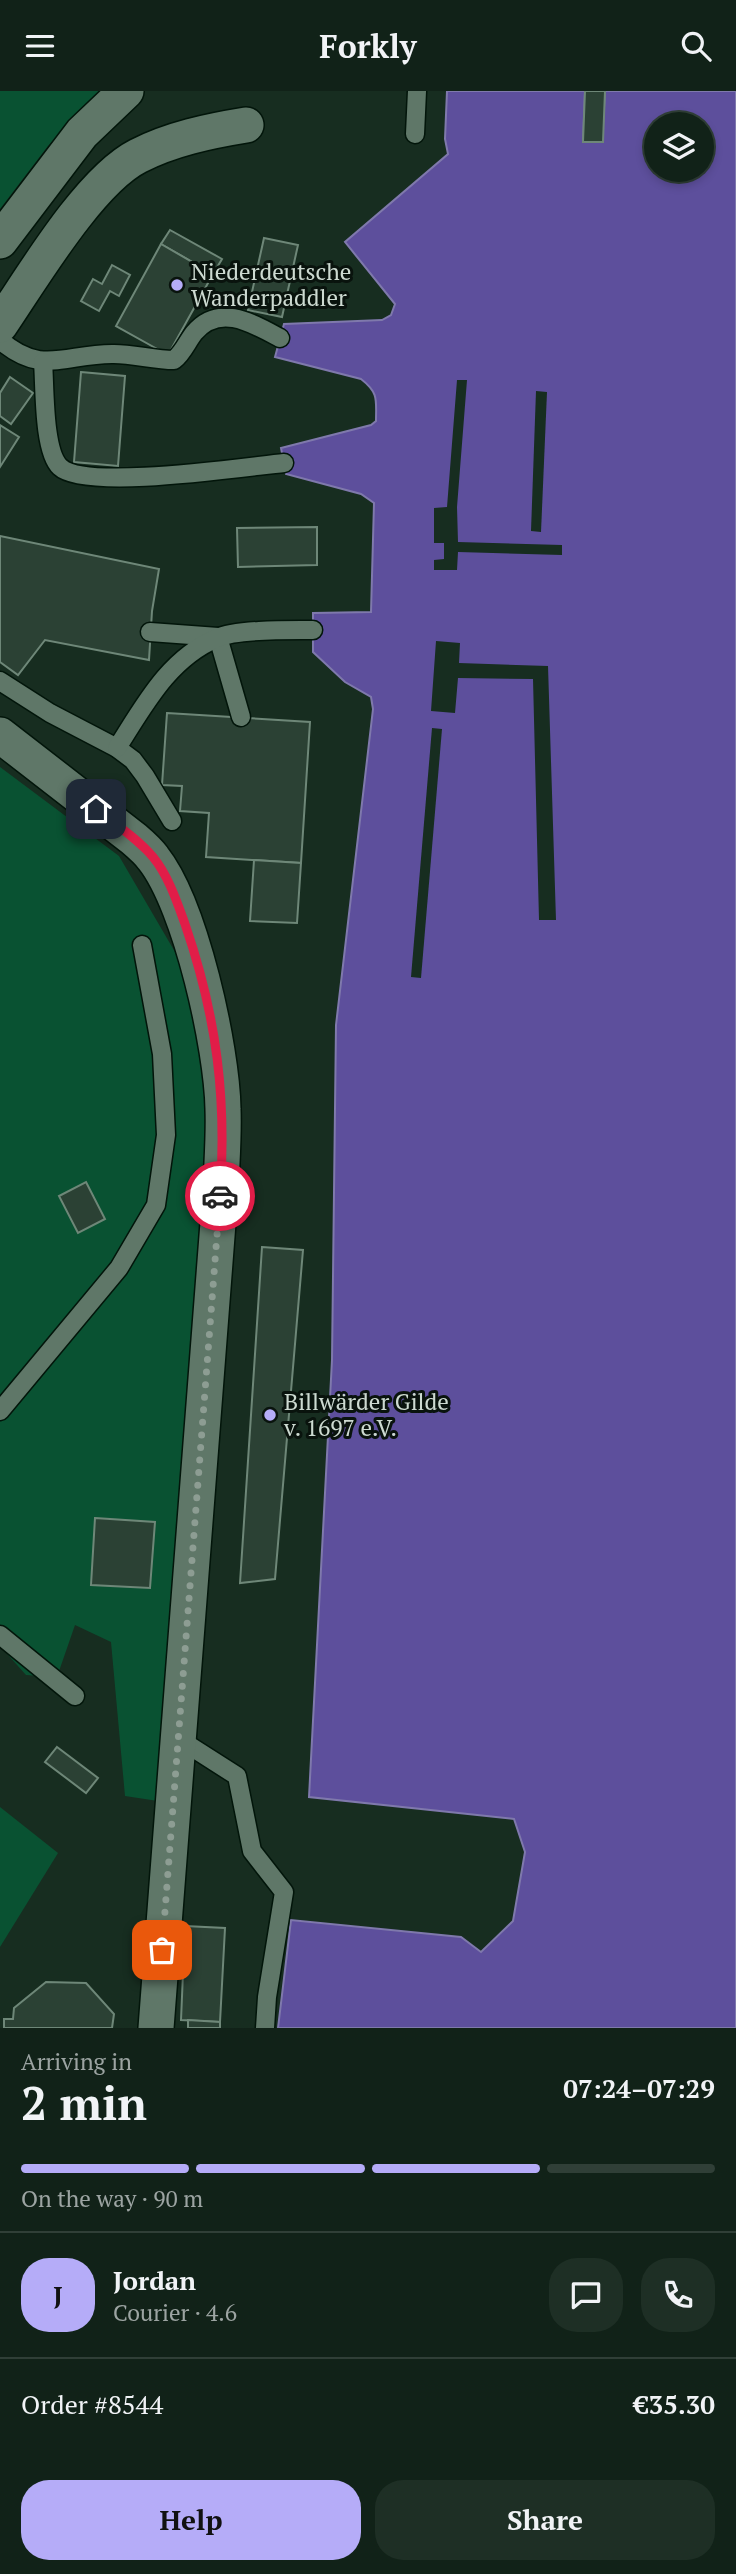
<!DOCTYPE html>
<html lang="en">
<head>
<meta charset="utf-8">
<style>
	:root { --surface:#112218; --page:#1e2f25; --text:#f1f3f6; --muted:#9ca4a2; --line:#303f37; --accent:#b5acf8 }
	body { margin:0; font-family:"PT Serif",serif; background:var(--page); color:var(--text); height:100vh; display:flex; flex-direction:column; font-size:26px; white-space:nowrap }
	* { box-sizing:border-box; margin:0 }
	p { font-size:23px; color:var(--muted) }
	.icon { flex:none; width:38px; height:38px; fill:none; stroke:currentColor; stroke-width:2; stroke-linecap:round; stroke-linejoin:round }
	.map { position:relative; height:1937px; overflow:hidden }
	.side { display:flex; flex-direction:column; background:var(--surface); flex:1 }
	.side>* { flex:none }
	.buttons { position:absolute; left:644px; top:21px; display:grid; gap:14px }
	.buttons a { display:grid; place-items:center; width:70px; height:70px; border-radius:50%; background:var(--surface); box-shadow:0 4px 10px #0003,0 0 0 2px var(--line); font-size:35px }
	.pin { position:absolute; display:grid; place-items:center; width:60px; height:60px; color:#fff; margin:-30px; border-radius:14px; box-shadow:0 4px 10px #0006 }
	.courier { position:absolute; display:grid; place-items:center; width:70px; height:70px; margin:-35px; border:5px solid #e11d48; border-radius:50%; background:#fff; color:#222; box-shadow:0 2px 9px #0007 }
	.summary em { font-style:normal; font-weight:800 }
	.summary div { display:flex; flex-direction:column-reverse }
	.summary { display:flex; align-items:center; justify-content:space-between; height:119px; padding:0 21px }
	h1 { font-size:46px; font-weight:800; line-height:52px }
	.bar { display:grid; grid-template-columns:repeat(4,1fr); gap:10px 7px; align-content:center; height:84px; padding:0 21px }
	.bar i { height:9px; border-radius:5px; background:var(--line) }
	.bar .on { background:var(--accent) }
	.bar p { grid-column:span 4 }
	.line { display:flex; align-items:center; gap:18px; padding:0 21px; border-top:2px solid var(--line) }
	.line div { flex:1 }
	.round { display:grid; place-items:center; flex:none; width:74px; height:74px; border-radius:28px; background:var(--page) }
	.cta { display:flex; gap:14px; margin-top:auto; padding:14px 21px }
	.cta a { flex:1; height:80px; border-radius:28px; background:var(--accent); color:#111; font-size:28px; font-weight:800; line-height:80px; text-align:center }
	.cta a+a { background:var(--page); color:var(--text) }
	header { display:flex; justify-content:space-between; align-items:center; height:91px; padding:0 21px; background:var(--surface); font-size:32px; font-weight:800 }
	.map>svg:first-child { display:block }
	.green { fill:#095232 }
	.water { fill:#5d4f9c; stroke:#7f79ac; stroke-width:2; fill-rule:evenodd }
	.pier { fill:#172d20 }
	.building { fill:#2b4134; stroke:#6e8778; stroke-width:2 }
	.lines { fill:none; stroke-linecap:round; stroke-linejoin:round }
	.service-casing { stroke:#02150a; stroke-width:21 }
	.minor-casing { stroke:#02150a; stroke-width:38 }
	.service { stroke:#5f7768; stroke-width:18 }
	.minor { stroke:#5f7768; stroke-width:35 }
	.done { stroke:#8d9d93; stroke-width:7; stroke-dasharray:0 12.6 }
	.route { stroke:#e11d48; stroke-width:9 }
	.poi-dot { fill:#b5acf8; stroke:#09130d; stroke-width:2.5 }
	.labels { text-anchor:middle; stroke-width:6; stroke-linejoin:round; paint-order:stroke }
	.poi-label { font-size:23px; fill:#cddad1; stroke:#09130d; text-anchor:start }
</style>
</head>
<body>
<header><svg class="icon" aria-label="menu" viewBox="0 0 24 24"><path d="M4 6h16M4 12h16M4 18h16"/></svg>Forkly<svg class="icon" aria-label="search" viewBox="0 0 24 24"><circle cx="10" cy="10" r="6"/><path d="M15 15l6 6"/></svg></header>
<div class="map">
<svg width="736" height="1937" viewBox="0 0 736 1937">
	<rect width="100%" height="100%" fill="#172d20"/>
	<g class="green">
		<polygon points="0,0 101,0 48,55 0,118"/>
		<polygon points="0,676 119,765 182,873 216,1008 158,1710 125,1705 111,1551 75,1534 57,1586 26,1584 0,1555"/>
		<polygon points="0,1716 58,1762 0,1856"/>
	</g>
	<path class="water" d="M 447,0 L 585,0 L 583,50 L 602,51 L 605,0 L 736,0 L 736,1937 L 278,1937 L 291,1829 L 461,1846 L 481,1861 L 513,1830 L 525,1761 L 514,1728 L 309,1706 L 332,1269 L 336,934 L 373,618 L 371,606 L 345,591 L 313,561 L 313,522 L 371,521 L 374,412 L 361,403 L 286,383 L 281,357 L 371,334 L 376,330 C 376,309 379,302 361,288 L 275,266 L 284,233 L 382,229 L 391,224 L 395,213 L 345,151 L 448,63 L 445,48 ZM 656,33 L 702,33 L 702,79 L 656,79 Z"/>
	<g class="pier">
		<polygon points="457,289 467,289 457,416 458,451 562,454 562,464 458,461 457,479 434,479 434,469 444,468 444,452 434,452 434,417 447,416"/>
		<polygon points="536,300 547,301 541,441 531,440"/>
		<polygon points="436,550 460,552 459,572 548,575 556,829 539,829 533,588 458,587 455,622 431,620"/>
		<polygon points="432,637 442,638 421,887 411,886"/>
	</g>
	<g class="building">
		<polygon points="585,0 605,0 603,51 583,51"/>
		<polygon points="170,139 222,168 213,183 161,153"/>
		<polygon points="264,147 298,154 282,226 248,219"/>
		<polygon points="161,153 213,183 168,264 116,235"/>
		<polygon points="112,174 130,184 119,205 110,200 99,220 81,210 93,188 102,193"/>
		<polygon points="81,281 125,285 118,375 74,371"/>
		<polygon points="10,286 33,302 11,333 0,325 0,302"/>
		<polygon points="0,334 19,346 0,376"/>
		<polygon points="317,436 317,474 238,476 237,437"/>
		<polygon points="0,445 159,478 152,520 149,569 45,549 18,584 0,571"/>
		<polygon points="167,622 310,631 301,772 206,766 209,722 180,720 182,695 162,694"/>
		<polygon points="254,769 301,772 297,832 250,830"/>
		<polygon points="86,1091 105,1128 78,1142 59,1105"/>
		<polygon points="262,1156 303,1159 275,1488 240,1492"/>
		<polygon points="95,1427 155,1431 150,1497 91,1494"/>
		<polygon points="57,1656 98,1687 86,1702 45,1671"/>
		<polygon points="185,1835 225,1837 220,1931 181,1929"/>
		<polygon points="46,1891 86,1892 114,1923 112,1937 4,1937 4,1928 13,1928 14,1917"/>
		<polygon points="188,1929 220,1931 220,1937 188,1937"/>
	</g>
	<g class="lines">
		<g class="service-casing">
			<g id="service">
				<polyline points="415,43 417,0"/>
				<path d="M 0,249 C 42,286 67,262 114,263 C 134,263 154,269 174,269 C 183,262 187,251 194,242 C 219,212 252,232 280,247"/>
				<path d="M 43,271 C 45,295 43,360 60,376 C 85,400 244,376 284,372"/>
				<polyline points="150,541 218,546 241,626"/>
				<polyline points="0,590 50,622 117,657 133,669 145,685 172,730"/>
				<path d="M 117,657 C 144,615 168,568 217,547 C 236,538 291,539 313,539"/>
				<polyline points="0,1320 119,1177 156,1114 166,1044 162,963 142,854"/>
				<polyline points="0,1544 75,1605"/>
				<polyline points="179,1648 237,1685 252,1760 284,1801 267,1906 265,1937"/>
			</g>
		</g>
		<g class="minor-casing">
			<g id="minor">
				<polyline points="0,150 82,42 126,0"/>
				<path d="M 0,234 C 32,187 89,90 138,65 C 171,48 209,40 246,34"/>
				<path d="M 0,644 L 134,748 C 141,754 148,760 153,767 C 191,815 222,957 223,1018 C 224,1043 222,1068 221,1093 L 156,1937"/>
			</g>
		</g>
		<use href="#service" class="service"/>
		<use href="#minor" class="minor"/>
	</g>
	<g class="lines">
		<polyline class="done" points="162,1859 220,1105"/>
		<path class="route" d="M 96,718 C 115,733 137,747 153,766 C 168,784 177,811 185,833 C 217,926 227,1008 220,1105"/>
	</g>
	<g class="poi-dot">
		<circle cx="177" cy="194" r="7"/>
		<circle cx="270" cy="1324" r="7"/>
	</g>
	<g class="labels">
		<g class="poi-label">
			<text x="191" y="189">Niederdeutsche<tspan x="191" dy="26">Wanderpaddler</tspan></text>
			<text x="284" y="1319">Billwärder Gilde<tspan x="284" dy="26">v. 1697 e.V.</tspan></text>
		</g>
	</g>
</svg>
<div class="buttons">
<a><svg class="icon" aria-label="layers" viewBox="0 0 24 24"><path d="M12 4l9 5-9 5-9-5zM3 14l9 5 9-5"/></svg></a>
</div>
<div class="pin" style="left:162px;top:1859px;background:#ea580c"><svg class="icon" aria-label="bag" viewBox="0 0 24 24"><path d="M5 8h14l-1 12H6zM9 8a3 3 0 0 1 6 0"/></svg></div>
<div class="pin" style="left:96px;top:718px;background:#1f2937"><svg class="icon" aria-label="home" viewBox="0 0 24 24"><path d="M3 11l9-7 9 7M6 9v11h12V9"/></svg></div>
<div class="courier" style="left:220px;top:1105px"><svg class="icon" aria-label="car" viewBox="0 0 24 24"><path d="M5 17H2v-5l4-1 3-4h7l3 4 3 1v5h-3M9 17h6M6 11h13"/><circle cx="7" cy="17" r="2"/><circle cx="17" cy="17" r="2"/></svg></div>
</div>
<section class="side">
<div class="summary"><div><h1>2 min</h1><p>Arriving in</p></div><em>07:24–07:29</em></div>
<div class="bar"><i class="on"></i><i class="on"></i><i class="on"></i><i></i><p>On the way · 90 m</p></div>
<div class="line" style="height:126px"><b class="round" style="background:var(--accent);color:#111">J</b><div><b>Jordan</b><p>Courier · 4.6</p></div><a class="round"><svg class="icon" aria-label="chat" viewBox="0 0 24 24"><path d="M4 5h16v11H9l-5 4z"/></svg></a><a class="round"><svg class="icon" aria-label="phone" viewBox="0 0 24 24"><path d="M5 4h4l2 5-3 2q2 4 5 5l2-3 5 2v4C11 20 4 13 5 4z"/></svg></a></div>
<div class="line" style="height:91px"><div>Order #8544</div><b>€35.30</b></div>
<div class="cta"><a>Help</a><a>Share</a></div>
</section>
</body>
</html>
